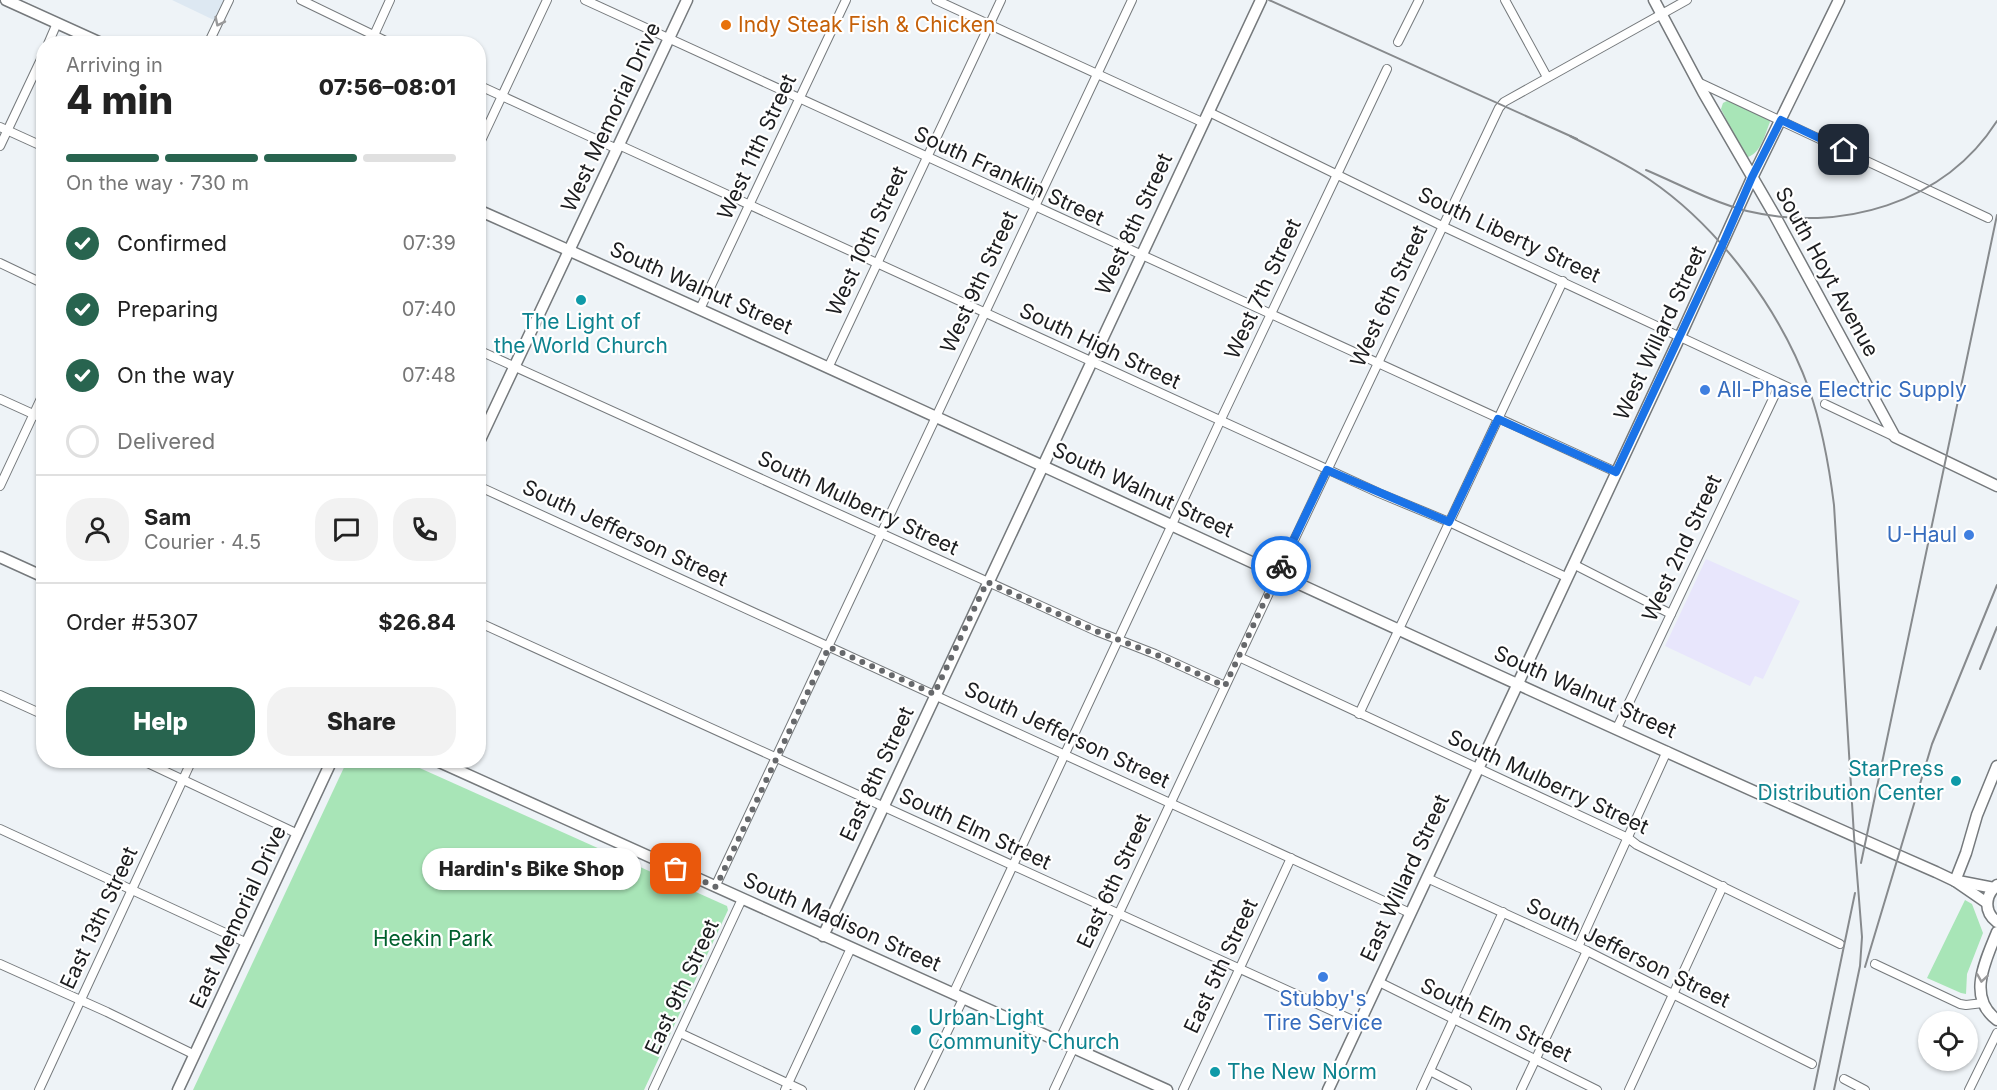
<!DOCTYPE html>
<html lang="en">
<head>
<meta charset="utf-8">
<style>
	:root { --surface:#fff; --page:#f2f2f2; --text:#222; --muted:#767676; --line:#e0e0e0; --accent:#28644f }
	body { margin:0; font-family:Inter,sans-serif; background:var(--page); color:var(--text); height:100vh; display:flex; flex-direction:column; font-size:22px; white-space:nowrap }
	* { box-sizing:border-box; margin:0 }
	p { font-size:20px; color:var(--muted) }
	.icon { flex:none; width:33px; height:33px; fill:none; stroke:currentColor; stroke-width:2; stroke-linecap:round; stroke-linejoin:round }
	.map { position:relative; flex:1; overflow:hidden }
	.drawer { position:absolute; left:36px; top:36px; width:450px; height:732px; display:flex; flex-direction:column; background:var(--surface); border-radius:24px; box-shadow:0 2px 4px #0004 }
	.drawer>* { flex:none }
	.buttons { position:absolute; left:1918px; top:1011px; display:grid; gap:12px }
	.buttons a { display:grid; place-items:center; width:60px; height:60px; border-radius:50%; background:var(--surface); box-shadow:0 2px 4px #0004; font-size:30px }
	.pin { position:absolute; display:grid; place-items:center; width:51px; height:51px; color:#fff; margin:-26px; border-radius:12px; box-shadow:0 3px 9px #0006 }
	.courier { position:absolute; display:grid; place-items:center; width:60px; height:60px; margin:-30px; border:4px solid #1a73e8; border-radius:50%; background:#fff; color:#222; box-shadow:0 2px 8px #0007 }
	.bubble { position:absolute; height:42px; border-radius:21px; background:var(--surface); box-shadow:0 2px 4px #0004; font-size:20px; font-weight:800; line-height:42px; text-align:center }
	.summary em { font-style:normal; font-weight:800 }
	.summary div { display:flex; flex-direction:column-reverse }
	.summary { display:flex; align-items:center; justify-content:space-between; height:102px; padding:0 30px }
	h1 { font-size:39px; font-weight:800; line-height:45px }
	.bar { display:grid; grid-template-columns:repeat(4,1fr); gap:9px 6px; align-content:center; height:72px; padding:0 30px }
	.bar i { height:8px; border-radius:4px; background:var(--line) }
	.bar .on { background:var(--accent) }
	.bar p { grid-column:span 4 }
	.line { display:flex; align-items:center; gap:15px; padding:0 30px; border-top:2px solid var(--line) }
	.line div { flex:1 }
	.round { display:grid; place-items:center; flex:none; width:63px; height:63px; border-radius:24px; background:var(--page) }
	ol { padding:0 30px; list-style:none }
	li { display:flex; align-items:center; gap:18px; height:66px }
	li p { margin-inline-start:auto }
	li .icon { padding:6px; border-radius:50%; background:var(--accent); color:#fff; stroke-width:4 }
	li:last-child { color:var(--muted) }
	li i { width:33px; height:33px; border:3px solid var(--line); border-radius:50% }
	.cta { display:flex; gap:12px; margin-top:auto; padding:12px 30px }
	.cta a { flex:1; height:69px; border-radius:24px; background:var(--accent); color:#fff; font-size:24px; font-weight:800; line-height:69px; text-align:center }
	.cta a+a { background:var(--page); color:var(--text) }
	.map>svg:first-child { display:block }
	.industrial { fill:#e8e6fc }
	.built { fill:#dde8f2 }
	.green { fill:#a8e5b7 }
	.lines { fill:none; stroke-linecap:round; stroke-linejoin:round }
	.street-casing { stroke:#75797c; stroke-width:10 }
	.secondary-casing { stroke:#75797c; stroke-width:13 }
	.street { stroke:#fff; stroke-width:8 }
	.secondary { stroke:#fff; stroke-width:10 }
	.rail { stroke:#878a8d; stroke-width:2 }
	.oneway { stroke:#99999a }
	.done { stroke:#66686b; stroke-width:6; stroke-dasharray:0 10.8 }
	.route { stroke:#1a73e8; stroke-width:8 }
	.food-dot { fill:#e8710a; stroke:#fff; stroke-width:2 }
	.culture-dot { fill:#0f9aa8; stroke:#fff; stroke-width:2 }
	.shop-dot { fill:#3f7fe0; stroke:#fff; stroke-width:2 }
	.labels { text-anchor:middle; stroke-width:4.5; stroke-linejoin:round; paint-order:stroke }
	.food-label { font-size:21px; fill:#c56008; stroke:#fff; text-anchor:start }
	.street-label { font-size:21px; fill:#1c1d1f; stroke:#fff }
	.culture-label { font-size:21px; fill:#0d838f; stroke:#fff; text-anchor:start }
	.shop-label { font-size:21px; fill:#366cbe; stroke:#fff; text-anchor:start }
	.park-label { font-size:21px; fill:#005f2d; stroke:#fff }
</style>
</head>
<body>
<div class="map">
<svg width="1997" height="1090" viewBox="0 0 1997 1090">
	<rect width="100%" height="100%" fill="#eef3f7"/>
	<polygon class="industrial" points="1706,559 1800,601 1763,679 1755,676 1750,686 1665,646"/>
	<polygon class="built" points="172,0 227,0 218,22"/>
	<g class="green">
		<path d="M 1727,101 L 1733,102 L 1769,119 L 1770,122 C 1765,134 1761,153 1748,157 L 1744,155 L 1721,109 L 1723,103 Z"/>
		<polygon points="347,761 404,761 727,906 728,910 644,1090 193,1090"/>
		<polygon points="1965,900 1972,904 1983,933 1967,974 1966,994 1961,993 1927,978"/>
	</g>
	<g class="lines">
		<g class="street-casing">
			<g id="street">
				<polyline points="301,0 392,44"/>
				<polyline points="585,0 1616,472"/>
				<polyline points="936,0 1204,123"/>
				<polyline points="1505,0 1547,77"/>
				<polyline points="1398,42 1419,0"/>
				<polyline points="48,44 57,23"/>
				<polyline points="208,44 229,0"/>
				<polyline points="370,44 390,0"/>
				<polyline points="1698,82 1988,218"/>
				<polyline points="478,85 617,149"/>
				<polyline points="1209,112 1442,226 1794,390"/>
				<polyline points="0,127 44,147"/>
				<polyline points="619,145 1379,493 1449,522 1566,577"/>
				<polyline points="0,146 44,53"/>
				<polyline points="478,147 547,0"/>
				<polyline points="0,263 44,284"/>
				<polyline points="700,309 846,0"/>
				<polyline points="478,350 1096,631 1155,654 1225,686"/>
				<polyline points="828,368 1001,0"/>
				<polyline points="0,399 44,419"/>
				<polyline points="1825,404 1895,437"/>
				<polyline points="0,486 44,392"/>
				<polyline points="478,486 1410,913"/>
				<polyline points="1573,564 1671,614"/>
				<polyline points="478,622 1359,1023"/>
				<polyline points="1239,657 1628,838 1637,845 1840,944"/>
				<polyline points="0,695 44,715"/>
				<polyline points="1359,714 1563,281"/>
				<polyline points="1617,728 1780,384"/>
				<polyline points="141,760 298,834"/>
				<polyline points="0,829 247,943"/>
				<polyline points="1427,878 1587,951 1812,1064"/>
				<polyline points="715,887 1132,0"/>
				<polyline points="1578,947 1667,751"/>
				<polyline points="0,964 107,1012 195,1055"/>
				<polyline points="1875,964 1960,1004 1966,1005 1983,1003"/>
				<polyline points="1379,982 1597,1090"/>
				<polyline points="953,994 1223,415 1387,69"/>
				<polyline points="680,1033 802,1090"/>
				<polyline points="1059,1041 1278,574 1499,108 1504,102 1687,0"/>
				<polyline points="1430,1071 1467,1090"/>
				<polyline points="1844,1079 1865,1090"/>
				<polyline points="39,1090 192,760"/>
				<polyline points="653,1090 742,899"/>
				<polyline points="785,1090 851,948"/>
				<polyline points="919,1090 963,999"/>
				<polyline points="1054,1090 1074,1047"/>
				<polyline points="1183,1090 1291,858"/>
				<polyline points="1421,1090 1503,912"/>
				<polyline points="1521,1090 1587,951"/>
				<polyline points="1629,1090 1723,886"/>
				<polyline points="1969,1090 1997,1033"/>
			</g>
		</g>
		<g class="secondary-casing">
			<g id="secondary">
				<polyline points="6,0 103,44"/>
				<polyline points="1654,0 1703,92 1775,216 1895,437 1997,486"/>
				<path d="M 478,210 C 967,426 1448,658 1936,872 L 1955,881 L 1987,903"/>
				<polyline points="478,444 687,0"/>
				<polyline points="0,557 44,577"/>
				<polyline points="435,760 1167,1090"/>
				<polyline points="1955,881 1966,853 1977,815 1997,766"/>
				<polyline points="1958,881 1994,888"/>
				<path d="M 1997,885 C 1984,896 1984,912 1997,922"/>
				<path d="M 1997,932 C 1986,960 1966,997 1997,1020"/>
				<polyline points="823,936 1261,0"/>
				<polyline points="178,1090 332,760"/>
				<polyline points="1328,1090 1684,328 1752,178 1839,0"/>
			</g>
		</g>
		<use href="#street" class="street"/>
		<use href="#secondary" class="secondary"/>
		<g class="rail">
			<polyline points="1269,0 1577,139"/>
			<path d="M 1570,136 C 1597,150 1625,163 1650,180 C 1719,227 1781,311 1809,389 C 1822,426 1829,465 1834,505 L 1854,836 L 1862,937 L 1860,966 L 1834,1090"/>
			<path d="M 1646,170 C 1679,184 1712,202 1747,211 C 1840,233 1944,204 1997,121"/>
			<polyline points="1980,669 1997,627"/>
			<polyline points="1861,863 1997,215"/>
			<polyline points="1865,967 1932,744 1997,585"/>
			<polyline points="1814,1090 1855,893"/>
		</g>
	</g>
	<defs><path id="oneway-chevron" d="M-2-3.5L2.5 0L-2 3.5" fill="none" stroke-width="1.6" stroke-linecap="round" stroke-linejoin="round" transform="scale(1.5)"/></defs>
	<g class="oneway">
		<use href="#oneway-chevron" transform="translate(219 22) rotate(116)"/>
		<use href="#oneway-chevron" transform="translate(1982 978) rotate(99)"/>
	</g>
	<g class="lines">
		<polyline class="done" points="676,869 716,887 829,647 934,694 987,582 1096,631 1155,654 1225,686 1281,566"/>
		<polyline class="route" points="1281,566 1327,470 1449,522 1498,419 1616,472 1722,246 1752,177 1781,120 1844,150"/>
	</g>
	<circle class="food-dot" cx="726" cy="25" r="6"/>
	<g class="culture-dot">
		<circle cx="581" cy="300" r="6"/>
		<circle cx="1956" cy="781" r="6"/>
		<circle cx="916" cy="1030" r="6"/>
		<circle cx="1215" cy="1072" r="6"/>
	</g>
	<g class="shop-dot">
		<circle cx="1705" cy="390" r="6"/>
		<circle cx="1969" cy="535" r="6"/>
		<circle cx="1323" cy="977" r="6"/>
	</g>
	<g class="labels">
		<g class="food-label">
			<text x="738" y="32">Indy Steak Fish &amp; Chicken</text>
		</g>
		<g class="street-label">
			<text transform="translate(611 117) rotate(-65)" y="7">West Memorial Drive</text>
			<text transform="translate(757 147) rotate(-65)" y="7">West 11th Street</text>
			<text transform="translate(1009 176) rotate(25)" y="7">South Franklin Street</text>
			<text transform="translate(1134 224) rotate(-65)" y="7">West 8th Street</text>
			<text transform="translate(1509 235) rotate(25)" y="7">South Liberty Street</text>
			<text transform="translate(867 241) rotate(-65)" y="7">West 10th Street</text>
			<text transform="translate(1827 272) rotate(61)" y="7">South Hoyt Avenue</text>
			<text transform="translate(979 282) rotate(-65)" y="7">West 9th Street</text>
			<text transform="translate(701 288) rotate(24)" y="7">South Walnut Street</text>
			<text transform="translate(1263 289) rotate(-65)" y="7">West 7th Street</text>
			<text transform="translate(1389 296) rotate(-65)" y="7">West 6th Street</text>
			<text transform="translate(1660 333) rotate(-65)" y="7">West Willard Street</text>
			<text transform="translate(1100 346) rotate(25)" y="7">South High Street</text>
			<text transform="translate(1143 490) rotate(25)" y="7">South Walnut Street</text>
			<text transform="translate(858 503) rotate(25)" y="7">South Mulberry Street</text>
			<text transform="translate(625 533) rotate(25)" y="7">South Jefferson Street</text>
			<text transform="translate(1682 548) rotate(-65)" y="7">West 2nd Street</text>
			<text transform="translate(1585 692) rotate(24)" y="7">South Walnut Street</text>
			<text transform="translate(1067 735) rotate(25)" y="7">South Jefferson Street</text>
			<text transform="translate(877 774) rotate(-65)" y="7">East 8th Street</text>
			<text transform="translate(1548 782) rotate(25)" y="7">South Mulberry Street</text>
			<text transform="translate(975 829) rotate(25)" y="7">South Elm Street</text>
			<text transform="translate(1405 878) rotate(-65)" y="7">East Willard Street</text>
			<text transform="translate(1114 881) rotate(-65)" y="7">East 6th Street</text>
			<text transform="translate(238 917) rotate(-65)" y="7">East Memorial Drive</text>
			<text transform="translate(99 918) rotate(-65)" y="7">East 13th Street</text>
			<text transform="translate(842 922) rotate(24)" y="7">South Madison Street</text>
			<text transform="translate(1628 953) rotate(26)" y="7">South Jefferson Street</text>
			<text transform="translate(1221 966) rotate(-65)" y="7">East 5th Street</text>
			<text transform="translate(682 987) rotate(-65)" y="7">East 9th Street</text>
			<text transform="translate(1496 1020) rotate(26)" y="7">South Elm Street</text>
		</g>
		<g class="culture-label">
			<text x="581" y="329" text-anchor="middle">The Light of<tspan x="581" dy="24">the World Church</tspan></text>
			<text x="1944" y="776" text-anchor="end">StarPress<tspan x="1944" dy="24">Distribution Center</tspan></text>
			<text x="928" y="1025">Urban Light<tspan x="928" dy="24">Community Church</tspan></text>
			<text x="1227" y="1079">The New Norm</text>
		</g>
		<g class="shop-label">
			<text x="1717" y="397">All-Phase Electric Supply</text>
			<text x="1957" y="542" text-anchor="end">U-Haul</text>
			<text x="1323" y="1006" text-anchor="middle">Stubby's<tspan x="1323" dy="24">Tire Service</tspan></text>
		</g>
		<g class="park-label">
			<text x="433" y="946">Heekin Park</text>
		</g>
	</g>
</svg>
<div class="buttons">
<a><svg class="icon" aria-label="locate" viewBox="0 0 24 24"><circle cx="12" cy="12" r="6"/><path d="M12 2v4M12 18v4M2 12h4M18 12h4"/></svg></a>
</div>
<div class="pin" style="left:676px;top:869px;background:#ea580c"><svg class="icon" aria-label="bag" viewBox="0 0 24 24"><path d="M5 8h14l-1 12H6zM9 8a3 3 0 0 1 6 0"/></svg></div>
<div class="pin" style="left:1844px;top:150px;background:#1f2937"><svg class="icon" aria-label="home" viewBox="0 0 24 24"><path d="M3 11l9-7 9 7M6 9v11h12V9"/></svg></div>
<div class="courier" style="left:1281px;top:566px"><svg class="icon" aria-label="bike" viewBox="0 0 24 24"><circle cx="6" cy="16" r="4"/><circle cx="18" cy="16" r="4"/><path d="M6 16l4-8h5l3 8M10 8l3 8H6M13 5h3"/></svg></div>
<div class="bubble" style="left:422px;top:848px;width:219px">Hardin's Bike Shop</div>
<section class="drawer">
<div class="summary"><div><h1>4 min</h1><p>Arriving in</p></div><em>07:56–08:01</em></div>
<div class="bar"><i class="on"></i><i class="on"></i><i class="on"></i><i></i><p>On the way · 730 m</p></div>
<ol>
<li><svg class="icon" aria-label="check" viewBox="0 0 24 24"><path d="M5 12l5 5 9-10"/></svg>Confirmed<p>07:39</p></li>
<li><svg class="icon" aria-label="check" viewBox="0 0 24 24"><path d="M5 12l5 5 9-10"/></svg>Preparing<p>07:40</p></li>
<li><svg class="icon" aria-label="check" viewBox="0 0 24 24"><path d="M5 12l5 5 9-10"/></svg>On the way<p>07:48</p></li>
<li><i></i>Delivered</li>
</ol>
<div class="line" style="height:108px"><a class="round"><svg class="icon" aria-label="person" viewBox="0 0 24 24"><circle cx="12" cy="8" r="4"/><path d="M4 21q1-7 8-7t8 7"/></svg></a><div><b>Sam</b><p>Courier · 4.5</p></div><a class="round"><svg class="icon" aria-label="chat" viewBox="0 0 24 24"><path d="M4 5h16v11H9l-5 4z"/></svg></a><a class="round"><svg class="icon" aria-label="phone" viewBox="0 0 24 24"><path d="M5 4h4l2 5-3 2q2 4 5 5l2-3 5 2v4C11 20 4 13 5 4z"/></svg></a></div>
<div class="line" style="height:78px"><div>Order #5307</div><b>$26.84</b></div>
<div class="cta"><a>Help</a><a>Share</a></div>
</section>
</div>
</body>
</html>
